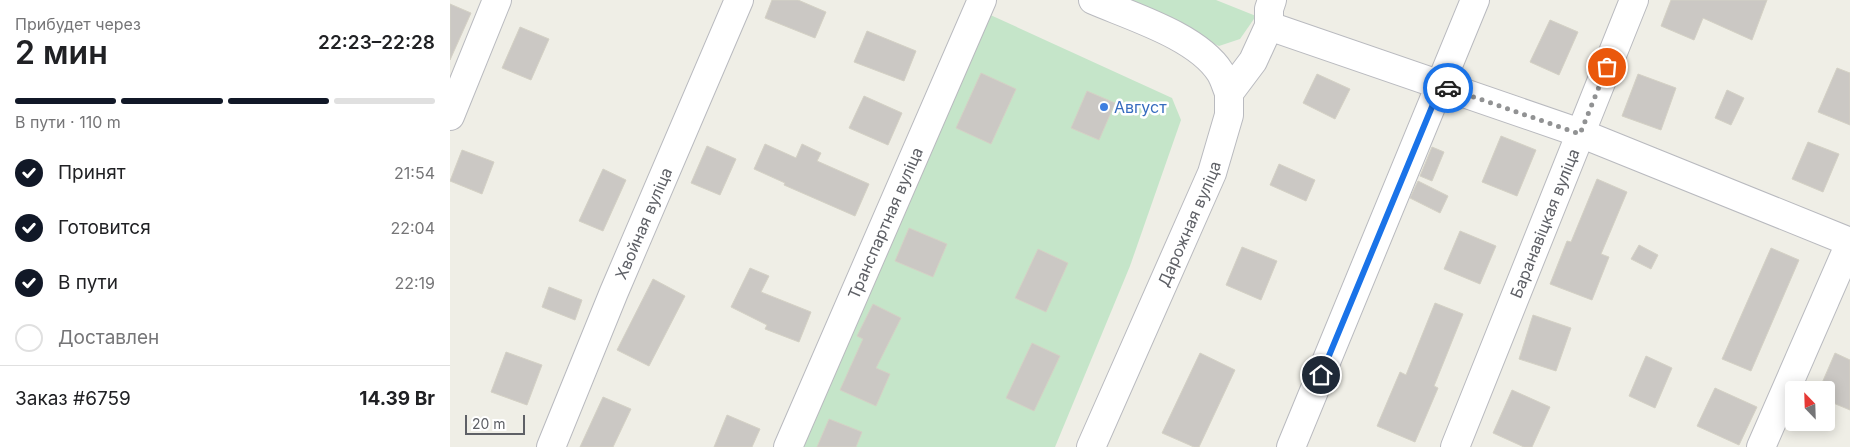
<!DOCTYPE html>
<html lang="ru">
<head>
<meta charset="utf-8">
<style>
	:root { --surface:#fff; --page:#f2f2f2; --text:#202124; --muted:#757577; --line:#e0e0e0; --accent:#111827 }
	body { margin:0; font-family:Inter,sans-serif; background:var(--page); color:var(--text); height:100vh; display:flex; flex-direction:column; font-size:19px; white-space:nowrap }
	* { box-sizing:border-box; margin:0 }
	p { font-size:16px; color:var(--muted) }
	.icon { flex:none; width:28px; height:28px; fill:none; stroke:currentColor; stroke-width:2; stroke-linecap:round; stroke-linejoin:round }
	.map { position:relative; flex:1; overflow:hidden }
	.side { display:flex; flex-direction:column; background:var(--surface); width:450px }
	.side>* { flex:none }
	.needle { width:32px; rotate:337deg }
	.tools { position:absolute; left:1335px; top:381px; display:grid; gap:10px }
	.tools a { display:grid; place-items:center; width:50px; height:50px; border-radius:5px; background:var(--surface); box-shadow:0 2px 12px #0003; font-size:25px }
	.scale { position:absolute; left:15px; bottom:12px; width:60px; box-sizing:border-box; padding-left:5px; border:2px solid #5e6066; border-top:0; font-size:14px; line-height:18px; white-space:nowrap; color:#5e6066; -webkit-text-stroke:4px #fff; paint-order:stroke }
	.pin { position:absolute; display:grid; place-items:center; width:42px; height:42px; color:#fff; margin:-21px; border:2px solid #fff; border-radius:50%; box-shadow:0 1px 5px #0007 }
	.courier { position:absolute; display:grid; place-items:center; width:50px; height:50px; margin:-25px; border:4px solid #1a73e8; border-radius:50%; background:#fff; color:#222; box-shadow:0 1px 6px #0007 }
	.summary em { font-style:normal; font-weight:600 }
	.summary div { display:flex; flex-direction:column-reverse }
	.summary { display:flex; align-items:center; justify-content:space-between; height:85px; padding:0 15px }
	h1 { font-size:32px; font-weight:600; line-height:38px }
	.bar { display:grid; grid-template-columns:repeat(4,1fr); gap:8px 5px; align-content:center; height:60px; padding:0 15px }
	.bar i { height:6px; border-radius:4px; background:var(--line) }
	.bar .selected { background:var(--accent) }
	.bar p { grid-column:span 4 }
	.line { display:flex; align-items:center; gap:12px; padding:0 15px; border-top:1px solid var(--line) }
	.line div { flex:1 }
	ol { padding:0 15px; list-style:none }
	li { display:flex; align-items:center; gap:15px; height:55px }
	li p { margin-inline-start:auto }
	li .icon { padding:5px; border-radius:50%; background:var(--accent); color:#fff; stroke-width:4 }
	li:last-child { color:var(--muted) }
	li i { width:28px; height:28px; border:2px solid var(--line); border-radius:50% }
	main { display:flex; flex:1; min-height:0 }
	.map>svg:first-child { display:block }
	.green { fill:#c5e5c9 }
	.building { fill:#cbc8c4; stroke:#d4d1c5 }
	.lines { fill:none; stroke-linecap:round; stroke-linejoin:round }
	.minor-casing { stroke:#b9babf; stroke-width:30 }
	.minor { stroke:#fff; stroke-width:28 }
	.done { stroke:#919293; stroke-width:5; stroke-dasharray:0 9 }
	.route { stroke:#1a73e8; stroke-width:6 }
	.shop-dot { fill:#3f7fe0; stroke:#fff; stroke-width:2 }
	.labels { text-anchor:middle; stroke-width:5; stroke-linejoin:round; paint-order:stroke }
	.shop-label { font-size:16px; fill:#366cbe; stroke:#fff; text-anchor:start }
	.street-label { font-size:16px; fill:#5e6066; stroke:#fff }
</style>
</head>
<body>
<main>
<section class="side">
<div class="summary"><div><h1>2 мин</h1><p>Прибудет через</p></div><em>22:23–22:28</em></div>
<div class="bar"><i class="selected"></i><i class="selected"></i><i class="selected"></i><i></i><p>В пути · 110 m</p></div>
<ol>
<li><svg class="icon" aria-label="check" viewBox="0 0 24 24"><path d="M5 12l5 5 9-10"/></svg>Принят<p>21:54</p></li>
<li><svg class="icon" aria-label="check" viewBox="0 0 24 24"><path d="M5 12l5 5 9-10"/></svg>Готовится<p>22:04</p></li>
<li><svg class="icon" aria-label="check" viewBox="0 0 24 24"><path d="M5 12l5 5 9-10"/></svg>В пути<p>22:19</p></li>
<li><i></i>Доставлен</li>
</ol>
<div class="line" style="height:65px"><div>Заказ #6759</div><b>14.39 Br</b></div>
</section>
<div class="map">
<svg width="1400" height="447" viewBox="0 0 1400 447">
	<rect width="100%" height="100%" fill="#efeee6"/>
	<g class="green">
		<polygon points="667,0 766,0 806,16 790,39 769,46"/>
		<polygon points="536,13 722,98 731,120 680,266 605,447 352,447"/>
	</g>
	<g class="building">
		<polygon points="322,0 348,0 376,12 365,38 315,18"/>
		<polygon points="1221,0 1317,0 1302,40 1253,18 1244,40 1211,26"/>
		<polygon points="0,4 21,13 0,60"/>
		<polygon points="1100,20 1128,32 1109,75 1080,62"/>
		<polygon points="70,27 99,39 81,80 52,68"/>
		<polygon points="417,31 466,51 454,81 404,62"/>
		<polygon points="1387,68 1400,73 1400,125 1368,112"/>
		<polygon points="531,73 566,89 541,144 506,128"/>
		<polygon points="867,74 900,89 885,119 853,103"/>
		<polygon points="1188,74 1226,88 1211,130 1172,116"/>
		<polygon points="1277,90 1294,98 1281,125 1265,118"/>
		<polygon points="637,91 665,103 649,140 621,128"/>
		<polygon points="414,96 452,113 438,145 399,128"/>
		<polygon points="1051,136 1086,150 1067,196 1032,182"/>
		<polygon points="1358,142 1389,154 1373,192 1342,179"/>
		<polygon points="315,144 346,158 352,144 371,153 367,161 419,184 405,216 334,185 335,183 304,169"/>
		<polygon points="257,146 286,159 270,195 241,183"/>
		<polygon points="982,147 994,152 982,181 970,176"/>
		<polygon points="12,150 44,162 32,194 0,181"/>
		<polygon points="829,164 865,180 856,201 820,185"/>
		<polygon points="153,169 176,180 153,231 129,221"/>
		<polygon points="1147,179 1177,192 1151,254 1159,257 1142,300 1100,284 1117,241 1121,242"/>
		<polygon points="968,181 998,196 990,213 960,198"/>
		<polygon points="459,228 497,244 483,277 445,261"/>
		<polygon points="1010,231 1046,246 1030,284 994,269"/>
		<polygon points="1189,245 1208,255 1201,269 1181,259"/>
		<polygon points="792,247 827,261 811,300 776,285"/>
		<polygon points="1321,248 1349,260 1301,371 1272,359"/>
		<polygon points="588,249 618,263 596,312 565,298"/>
		<polygon points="300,268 319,276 311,292 361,312 349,342 315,329 317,325 281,307"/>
		<polygon points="203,279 235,296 199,366 167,350"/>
		<polygon points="99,287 132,300 125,320 92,307"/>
		<polygon points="985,303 1013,314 984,386 988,388 965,442 927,426 950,372 956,375"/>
		<polygon points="423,304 451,318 426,368 440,374 426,406 390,390 413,339 407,336"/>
		<polygon points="1083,315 1121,328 1106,371 1069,359"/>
		<polygon points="582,343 610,356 584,411 556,398"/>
		<polygon points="56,352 92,365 77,405 41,392"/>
		<polygon points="750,353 785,370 749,447 744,447 712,433"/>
		<polygon points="1385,353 1400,360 1400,410 1376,400 1376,390 1369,390"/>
		<polygon points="1196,356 1222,368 1205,408 1179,396"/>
		<polygon points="1265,388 1307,407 1289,445 1247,426"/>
		<polygon points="1062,390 1100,407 1082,447 1074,447 1043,433"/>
		<polygon points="153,397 181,409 163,447 130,447"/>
		<polygon points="277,415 310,429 302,447 264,447"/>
		<polygon points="379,419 412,432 406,447 367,447"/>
	</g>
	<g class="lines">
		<g class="minor-casing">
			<g id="minor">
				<path d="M 643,0 C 680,16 747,36 770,72 C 774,78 776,86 779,93"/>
				<polyline points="819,26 1130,133 1400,242"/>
				<polyline points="0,116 47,0"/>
				<path id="s1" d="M 101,447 L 164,292 L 289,0"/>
				<path id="s2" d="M 338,447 L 532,0"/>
				<path id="s3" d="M 641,447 L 762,173 L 779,115 L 779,93 L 803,61 L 819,26 L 819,9 L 822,0"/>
				<polyline points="841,447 1025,0"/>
				<path id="s4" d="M 1005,447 L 1184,0"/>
				<polyline points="1311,447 1400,243"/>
			</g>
		</g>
		<use href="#minor" class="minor"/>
	</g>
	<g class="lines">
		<polyline class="done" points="998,88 1130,134 1157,67"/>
		<polyline class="route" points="871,375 991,85 998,88"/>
	</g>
	<circle class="shop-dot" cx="654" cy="107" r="5"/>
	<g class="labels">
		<g class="shop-label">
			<text x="664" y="113">Август</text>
		</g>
		<g class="street-label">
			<text dy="6" stroke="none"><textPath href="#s1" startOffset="242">Хвойная вуліца</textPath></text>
			<text dy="6" stroke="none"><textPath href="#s2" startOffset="244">Транспартная вуліца</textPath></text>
			<text dy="6" stroke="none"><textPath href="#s4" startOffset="241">Баранавіцкая вуліца</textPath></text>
			<text dy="6" stroke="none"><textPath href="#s3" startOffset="244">Дарожная вуліца</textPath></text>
		</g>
	</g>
</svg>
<div class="tools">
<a><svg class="needle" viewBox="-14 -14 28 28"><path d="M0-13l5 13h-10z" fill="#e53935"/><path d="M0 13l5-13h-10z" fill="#757577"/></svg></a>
</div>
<div class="scale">20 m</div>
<div class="pin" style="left:1157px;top:67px;background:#ea580c"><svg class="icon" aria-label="bag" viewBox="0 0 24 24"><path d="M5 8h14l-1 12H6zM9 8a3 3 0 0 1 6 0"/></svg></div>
<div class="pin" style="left:871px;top:375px;background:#1f2937"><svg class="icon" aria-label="home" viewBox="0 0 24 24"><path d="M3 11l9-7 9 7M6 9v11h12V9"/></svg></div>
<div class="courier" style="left:998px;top:88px"><svg class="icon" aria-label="car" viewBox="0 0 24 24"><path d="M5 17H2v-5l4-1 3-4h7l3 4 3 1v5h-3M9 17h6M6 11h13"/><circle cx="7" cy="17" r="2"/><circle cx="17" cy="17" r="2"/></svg></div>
</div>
</main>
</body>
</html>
